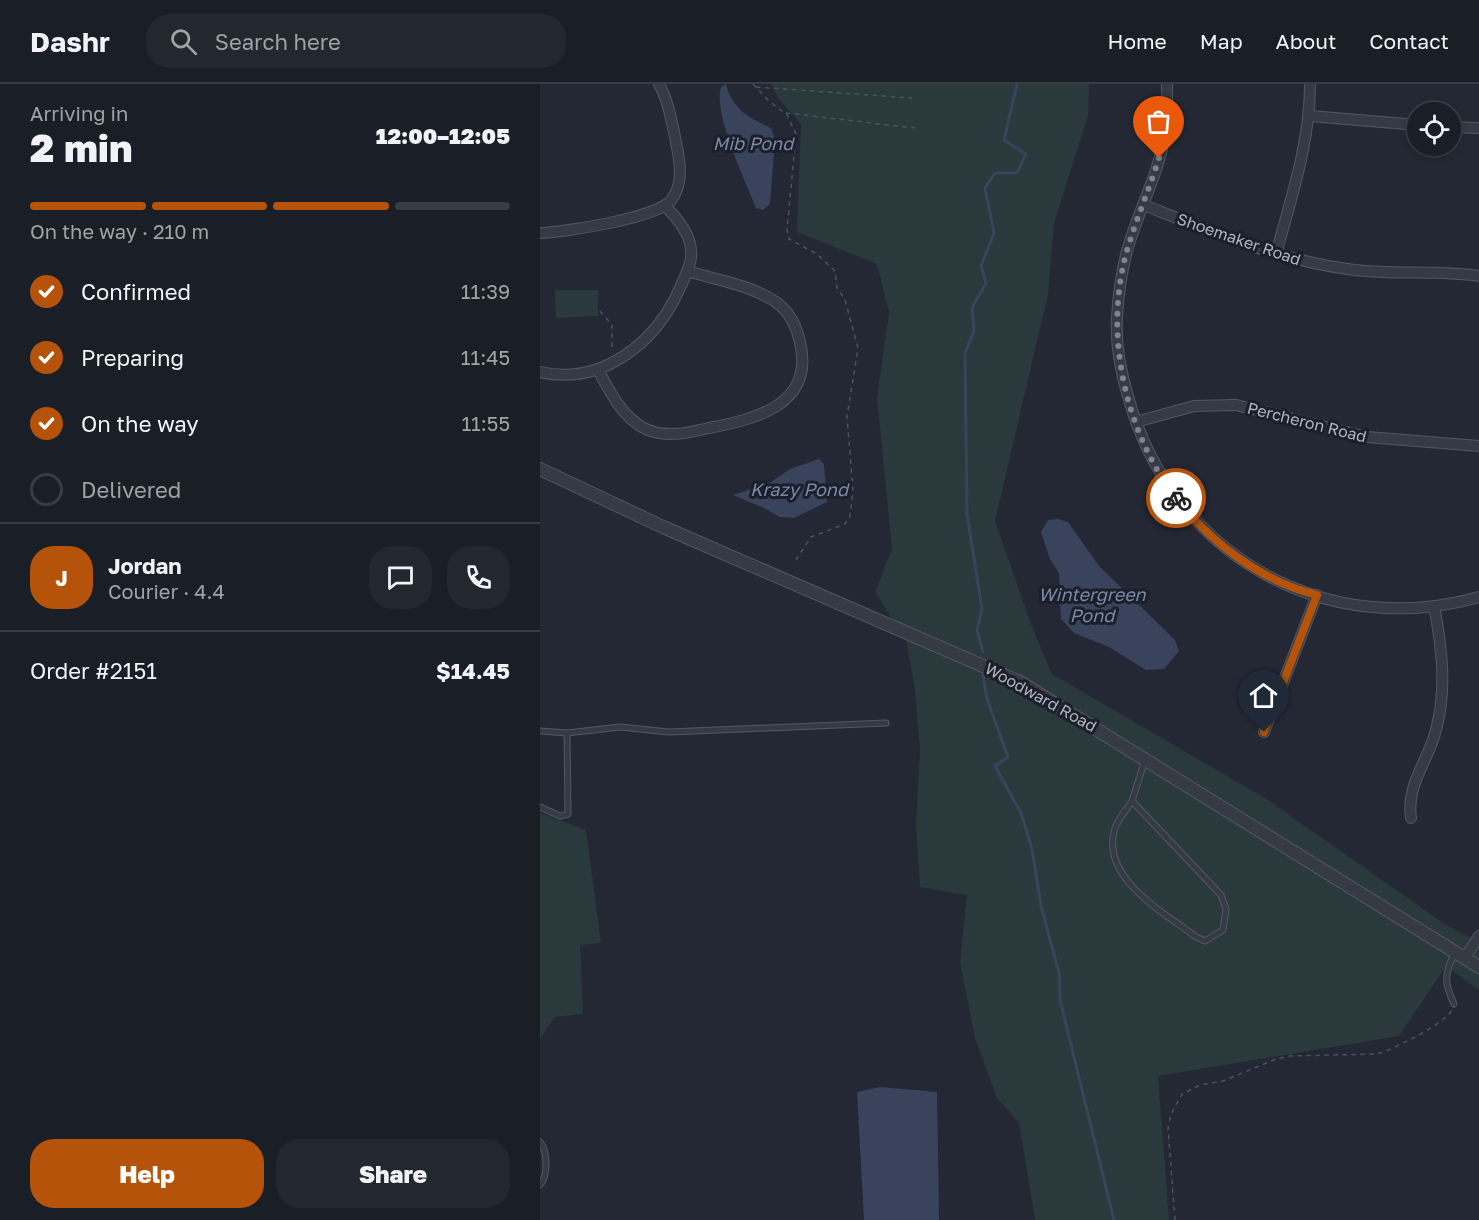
<!DOCTYPE html>
<html lang="en">
<head>
<meta charset="utf-8">
<style>
	:root { --surface:#1a1e27; --page:#23272f; --text:#f1f3f6; --muted:#9fa2a7; --line:#383c44; --accent:#b45309 }
	body { margin:0; font-family:"Golos Text",sans-serif; background:var(--page); color:var(--text); height:100vh; display:flex; flex-direction:column; font-size:22px; white-space:nowrap }
	* { box-sizing:border-box; margin:0 }
	p { font-size:20px; color:var(--muted) }
	.icon { flex:none; width:33px; height:33px; fill:none; stroke:currentColor; stroke-width:2; stroke-linecap:round; stroke-linejoin:round }
	.map { position:relative; flex:1; overflow:hidden }
	.drawer { display:flex; flex-direction:column; background:var(--surface); width:540px }
	.drawer>* { flex:none }
	.buttons { position:absolute; left:867px; top:18px; display:grid; gap:12px }
	.buttons a { display:grid; place-items:center; width:54px; height:54px; border-radius:50%; background:var(--surface); box-shadow:0 3px 9px #0003,0 0 0 2px var(--line); font-size:30px }
	.pin { position:absolute; display:grid; place-items:center; width:51px; height:51px; color:#fff; margin:-62px -26px; border-radius:50% 50% 50% 0; rotate:-45deg; box-shadow:0 0 6px #0007 }
	.pin .icon { rotate:45deg }
	.courier { position:absolute; display:grid; place-items:center; width:60px; height:60px; margin:-30px; border:4px solid #b45309; border-radius:50%; background:#fff; color:#222; box-shadow:0 2px 8px #0007 }
	.headline em { font-style:normal; font-weight:800 }
	.headline div { display:flex; flex-direction:column-reverse }
	.headline { display:flex; align-items:center; justify-content:space-between; height:102px; padding:0 30px }
	h1 { font-size:39px; font-weight:800; line-height:45px }
	.bar { display:grid; grid-template-columns:repeat(4,1fr); gap:9px 6px; align-content:center; height:72px; padding:0 30px }
	.bar i { height:8px; border-radius:4px; background:var(--line) }
	.bar .active { background:var(--accent) }
	.bar p { grid-column:span 4 }
	.line { display:flex; align-items:center; gap:15px; padding:0 30px; border-top:2px solid var(--line) }
	.line div { flex:1 }
	.round { display:grid; place-items:center; flex:none; width:63px; height:63px; border-radius:24px; background:var(--page) }
	ol { padding:0 30px; list-style:none }
	li { display:flex; align-items:center; gap:18px; height:66px }
	li p { margin-inline-start:auto }
	li .icon { padding:6px; border-radius:50%; background:var(--accent); color:#fff; stroke-width:4 }
	li:last-child { color:var(--muted) }
	li i { width:33px; height:33px; border:3px solid var(--line); border-radius:50% }
	.cta { display:flex; gap:12px; margin-top:auto; padding:12px 30px }
	.cta a { flex:1; height:69px; border-radius:24px; background:var(--accent); color:#fff; font-size:24px; font-weight:800; line-height:69px; text-align:center }
	.cta a+a { background:var(--page); color:var(--text) }
	header { display:flex; align-items:center; gap:36px; box-sizing:border-box; height:84px; padding:0 30px; background:var(--surface); border-bottom:2px solid var(--line) }
	header strong { font-size:28px }
	nav { display:flex; gap:33px; margin-inline-start:auto; font-size:21px }
	.search { width:420px; height:54px; background:var(--page); display:flex; align-items:center; gap:15px; box-sizing:border-box; padding:0 21px; border-radius:24px; color:var(--muted); font-size:22px }
	main { display:flex; flex:1; min-height:0 }
	.map>svg:first-child { display:block }
	.green { fill:#2a393b }
	.water { fill:#3a435c }
	.lines { fill:none; stroke-linecap:round; stroke-linejoin:round }
	.stream { stroke:#3a435c; stroke-width:3 }
	.service-casing { stroke:#535763; stroke-width:7 }
	.minor-casing { stroke:#535763; stroke-width:12 }
	.tertiary-casing { stroke:#535763; stroke-width:14 }
	.path { stroke:#48555a; stroke-width:1.5; stroke-dasharray:4.5 4.5; stroke-linecap:butt }
	.service { stroke:#363a45; stroke-width:5 }
	.minor { stroke:#363a45; stroke-width:10 }
	.tertiary { stroke:#363a45; stroke-width:12 }
	.done { stroke:#7f8390; stroke-width:6; stroke-dasharray:0 10.8 }
	.route { stroke:#b45309; stroke-width:8 }
	.labels { text-anchor:middle; stroke-width:6; stroke-linejoin:round; paint-order:stroke }
	.street-label { font-size:16px; fill:#b0b4c2; stroke:#1b1f2a }
	.water-label { font-size:18px; font-style:italic; fill:#7c88a7; stroke:#1b1f2a }
</style>
</head>
<body>
<header>
<strong>Dashr</strong>
<div class="search"><svg class="icon" aria-label="search" viewBox="0 0 24 24"><circle cx="10" cy="10" r="6"/><path d="M15 15l6 6"/></svg>Search here</div>
<nav><a>Home</a><a>Map</a><a>About</a><a>Contact</a></nav>
</header>
<main>
<section class="drawer">
<div class="headline"><div><h1>2 min</h1><p>Arriving in</p></div><em>12:00–12:05</em></div>
<div class="bar"><i class="active"></i><i class="active"></i><i class="active"></i><i></i><p>On the way · 210 m</p></div>
<ol>
<li><svg class="icon" aria-label="check" viewBox="0 0 24 24"><path d="M5 12l5 5 9-10"/></svg>Confirmed<p>11:39</p></li>
<li><svg class="icon" aria-label="check" viewBox="0 0 24 24"><path d="M5 12l5 5 9-10"/></svg>Preparing<p>11:45</p></li>
<li><svg class="icon" aria-label="check" viewBox="0 0 24 24"><path d="M5 12l5 5 9-10"/></svg>On the way<p>11:55</p></li>
<li><i></i>Delivered</li>
</ol>
<div class="line" style="height:108px"><b class="round" style="background:var(--accent);color:#fff">J</b><div><b>Jordan</b><p>Courier · 4.4</p></div><a class="round"><svg class="icon" aria-label="chat" viewBox="0 0 24 24"><path d="M4 5h16v11H9l-5 4z"/></svg></a><a class="round"><svg class="icon" aria-label="phone" viewBox="0 0 24 24"><path d="M5 4h4l2 5-3 2q2 4 5 5l2-3 5 2v4C11 20 4 13 5 4z"/></svg></a></div>
<div class="line" style="height:78px"><div>Order #2151</div><b>$14.45</b></div>
<div class="cta"><a>Help</a><a>Share</a></div>
</section>
<div class="map">
<svg width="939" height="1136" viewBox="0 0 939 1136">
	<rect width="100%" height="100%" fill="#232834"/>
	<g class="green">
		<polygon points="231,0 549,0 548,32 514,139 508,210 455,437 492,543 512,590 728,716 906,841 939,858 939,906 906,882 859,952 618,992 629,1136 495,1136 479,1039 457,1014 435,954 420,878 427,811 380,803 376,740 380,665 375,606 366,556 335,508 352,465 337,314 349,228 337,180 257,148 261,40 238,14"/>
		<polygon points="15,206 58,206 58,232 16,234"/>
		<polygon points="0,729 46,746 61,859 40,861 43,930 15,933 0,955"/>
	</g>
	<g class="water">
		<path d="M 186,0 C 192,25 209,34 231,44 L 235,55 L 230,120 L 223,126 L 216,124 C 205,96 173,30 181,3 Z"/>
		<polygon points="279,375 284,380 287,418 254,434 240,433 224,424 193,411 231,398 250,385"/>
		<polygon points="518,435 528,438 559,482 635,556 639,567 624,585 606,586 569,563 534,549 521,535 519,489 510,475 501,448 508,436"/>
		<polygon points="340,1003 397,1008 399,1136 324,1136 317,1008"/>
	</g>
	<g class="lines">
		<g class="stream">
			<polyline points="443,568 437,546 442,525 427,430 425,269 434,247 432,224 446,199 441,182 454,149 445,104 455,89 477,89 486,70 464,56 477,0"/>
			<polyline points="443,591 447,615 468,673 455,682 481,729 492,765 501,822 519,889 520,916 574,1136"/>
		</g>
		<g class="service-casing">
			<g id="service">
				<polyline points="0,647 27,649 28,730 20,732 0,723"/>
				<polyline points="27,649 80,643 129,648 346,639"/>
				<path d="M 592,717 C 587,725 578,735 575,744 C 559,794 624,828 656,853 L 665,857 L 683,846 L 686,825 L 681,811 L 592,717 L 605,676"/>
				<path d="M 914,920 C 904,899 904,889 915,869"/>
				<path d="M 0,1058 C 8,1068 8,1092 0,1101"/>
			</g>
		</g>
		<g class="minor-casing">
			<g id="minor">
				<path d="M 627,0 C 627,13 627,27 626,41 C 622,86 597,127 586,171 C 581,191 578,213 577,234 C 575,267 584,301 594,332 C 644,477 790,555 939,513"/>
				<polyline points="770,32 878,41"/>
				<polyline points="910,43 939,44"/>
				<path d="M 604,121 C 672,148 740,177 815,186 C 856,191 898,186 939,192"/>
				<path d="M 0,149 C 24,148 120,134 132,115 C 145,97 139,74 135,53 C 131,35 128,16 119,0"/>
				<path d="M 736,170 C 751,114 770,59 770,0"/>
				<path d="M 58,286 C 70,307 80,330 102,343 C 122,355 148,349 169,344 C 216,335 275,321 260,258 C 257,245 251,231 241,222 C 217,202 177,196 147,187"/>
				<path d="M 0,288 C 62,302 115,259 139,206 C 144,194 153,179 151,166 C 150,149 137,134 126,123"/>
				<polyline points="596,338 654,322 696,321 827,353 939,362"/>
				<polyline points="724,648 777,511"/>
				<path d="M 871,734 C 866,700 888,678 896,646 C 907,604 902,564 894,522"/>
				<polyline points="925,874 939,852"/>
			</g>
		</g>
		<g class="tertiary-casing">
			<polyline id="tertiary" points="0,385 123,443 480,598 939,883"/>
		</g>
		<g class="path">
			<polyline points="213,0 229,17 247,31 256,50 247,146 249,155 277,170 295,187 297,204 305,216 318,264 307,333 313,407 310,432 305,440 271,453 256,476"/>
			<polyline points="216,3 372,14"/>
			<polyline points="246,29 375,44"/>
			<polyline points="60,227 72,241 72,265"/>
			<path d="M 635,1136 L 628,1044 L 631,1030 L 642,1010 L 660,1001 L 683,997 L 736,975 L 750,972 L 837,970 C 854,965 903,941 912,926"/>
		</g>
		<use href="#service" class="service"/>
		<use href="#minor" class="minor"/>
		<use href="#tertiary" class="tertiary"/>
	</g>
	<g class="lines">
		<path class="done" d="M 619,74 C 609,106 595,138 586,170 C 564,252 585,347 636,414"/>
		<path class="route" d="M 636,414 C 671,459 721,497 777,511 L 724,648"/>
	</g>
	<g class="labels">
		<g class="street-label">
			<text transform="translate(699 155) rotate(19)" y="6">Shoemaker Road</text>
			<text transform="translate(767 338) rotate(14)" y="6">Percheron Road</text>
			<text transform="translate(501 613) rotate(29)" y="6">Woodward Road</text>
		</g>
		<g class="water-label">
			<text x="213" y="66">Mib Pond</text>
			<text x="259" y="412">Krazy Pond</text>
			<text x="552" y="517">Wintergreen<tspan x="552" dy="21">Pond</tspan></text>
		</g>
	</g>
</svg>
<div class="buttons">
<a><svg class="icon" aria-label="locate" viewBox="0 0 24 24"><circle cx="12" cy="12" r="6"/><path d="M12 2v4M12 18v4M2 12h4M18 12h4"/></svg></a>
</div>
<div class="pin" style="left:619px;top:74px;background:#ea580c"><svg class="icon" aria-label="bag" viewBox="0 0 24 24"><path d="M5 8h14l-1 12H6zM9 8a3 3 0 0 1 6 0"/></svg></div>
<div class="pin" style="left:724px;top:648px;background:#1f2937"><svg class="icon" aria-label="home" viewBox="0 0 24 24"><path d="M3 11l9-7 9 7M6 9v11h12V9"/></svg></div>
<div class="courier" style="left:636px;top:414px"><svg class="icon" aria-label="bike" viewBox="0 0 24 24"><circle cx="6" cy="16" r="4"/><circle cx="18" cy="16" r="4"/><path d="M6 16l4-8h5l3 8M10 8l3 8H6M13 5h3"/></svg></div>
</div>
</main>
</body>
</html>
